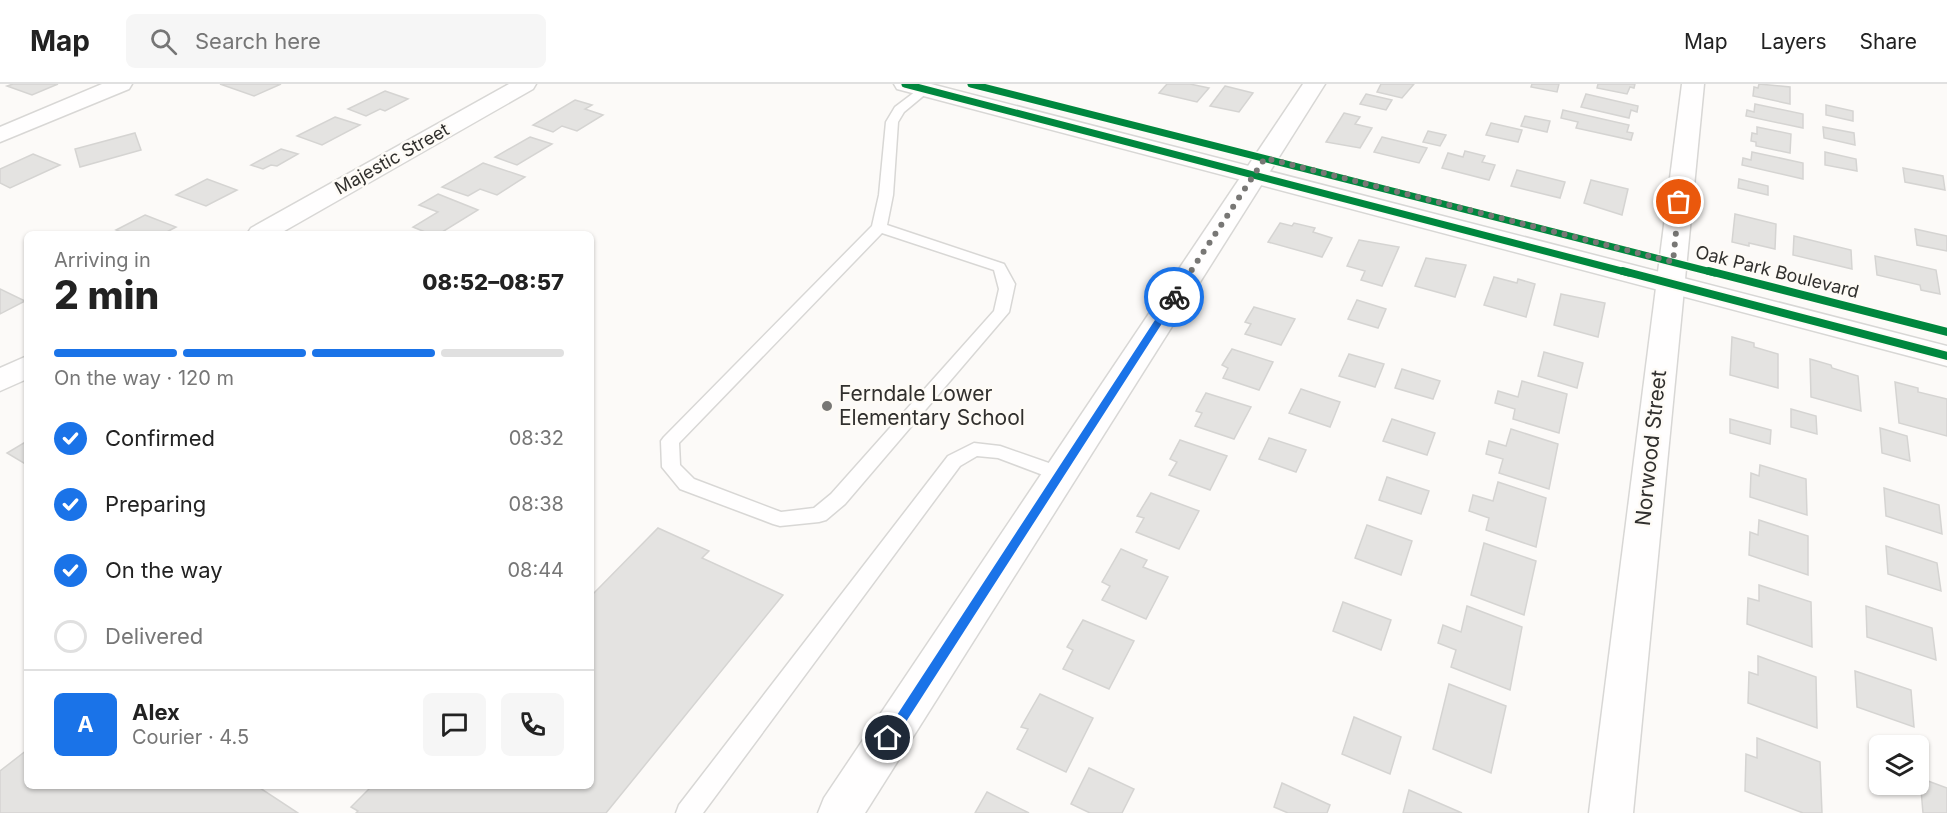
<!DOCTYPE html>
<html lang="en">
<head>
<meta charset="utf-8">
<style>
	:root { --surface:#fff; --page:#f6f6f6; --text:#222; --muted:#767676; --line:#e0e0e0; --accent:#1a73e8 }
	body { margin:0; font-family:Inter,sans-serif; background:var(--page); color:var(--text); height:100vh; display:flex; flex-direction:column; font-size:22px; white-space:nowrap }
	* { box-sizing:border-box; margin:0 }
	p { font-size:20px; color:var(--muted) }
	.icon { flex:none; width:33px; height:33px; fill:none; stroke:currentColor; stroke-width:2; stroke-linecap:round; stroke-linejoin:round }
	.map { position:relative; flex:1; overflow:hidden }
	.details { position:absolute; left:24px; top:147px; width:570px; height:558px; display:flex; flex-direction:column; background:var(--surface); border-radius:9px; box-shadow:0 2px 4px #0004 }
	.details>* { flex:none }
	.controls { position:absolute; left:1869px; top:651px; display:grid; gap:12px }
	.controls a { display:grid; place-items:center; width:60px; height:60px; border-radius:9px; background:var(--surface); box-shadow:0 2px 4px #0004; font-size:30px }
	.pin { position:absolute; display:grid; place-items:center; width:51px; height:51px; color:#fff; margin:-26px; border:3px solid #fff; border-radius:50%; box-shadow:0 2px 6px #0007 }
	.courier { position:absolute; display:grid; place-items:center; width:60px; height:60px; margin:-30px; border:4px solid #1a73e8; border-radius:50%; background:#fff; color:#222; box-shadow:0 2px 8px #0007 }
	.headline em { font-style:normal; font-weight:800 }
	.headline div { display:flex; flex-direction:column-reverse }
	.headline { display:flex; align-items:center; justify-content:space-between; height:102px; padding:0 30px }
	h1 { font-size:39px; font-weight:800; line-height:45px }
	.bar { display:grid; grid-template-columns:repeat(4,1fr); gap:9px 6px; align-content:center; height:72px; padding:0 30px }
	.bar i { height:8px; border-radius:4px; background:var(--line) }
	.bar .current { background:var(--accent) }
	.bar p { grid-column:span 4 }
	.line { display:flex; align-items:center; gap:15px; padding:0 30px; border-top:2px solid var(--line) }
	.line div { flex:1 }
	.round { display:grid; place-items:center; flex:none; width:63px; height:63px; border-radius:9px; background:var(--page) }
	ol { padding:0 30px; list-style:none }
	li { display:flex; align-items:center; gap:18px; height:66px }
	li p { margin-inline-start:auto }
	li .icon { padding:6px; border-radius:50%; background:var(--accent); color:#fff; stroke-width:4 }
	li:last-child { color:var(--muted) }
	li i { width:33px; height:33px; border:3px solid var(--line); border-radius:50% }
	header { display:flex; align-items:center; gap:36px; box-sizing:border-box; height:84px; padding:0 30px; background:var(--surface); border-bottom:2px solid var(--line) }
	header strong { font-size:28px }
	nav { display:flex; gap:33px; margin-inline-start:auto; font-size:21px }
	.search { width:420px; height:54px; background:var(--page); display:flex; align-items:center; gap:15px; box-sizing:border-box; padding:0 21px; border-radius:9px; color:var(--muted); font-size:22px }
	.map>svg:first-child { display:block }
	.building { fill:#e4e3e1; stroke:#d5d4d2; stroke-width:1.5 }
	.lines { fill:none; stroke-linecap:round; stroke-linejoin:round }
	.service-casing { stroke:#d8d7d5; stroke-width:3 }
	.minor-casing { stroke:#d8d7d5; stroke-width:3 }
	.tertiary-casing { stroke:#d8d7d5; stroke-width:3 }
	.service { fill:#fffefe; fill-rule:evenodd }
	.minor { fill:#fffefe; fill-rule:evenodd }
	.tertiary { fill:#fffefe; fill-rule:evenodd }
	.cycleway-far1-casing { stroke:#fefbf6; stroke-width:10 }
	.cycleway-casing { stroke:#fefbf6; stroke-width:12 }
	.cycleway-far1 { stroke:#00873e; stroke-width:7 }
	.cycleway { stroke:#00873e; stroke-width:8 }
	.route { fill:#1a73e8 }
	.done { stroke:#787775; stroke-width:6; stroke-dasharray:0 10.8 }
	.poi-dot { fill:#787775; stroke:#fefbf6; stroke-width:2 }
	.labels { text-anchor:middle; stroke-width:5; stroke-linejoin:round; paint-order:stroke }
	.far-street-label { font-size:18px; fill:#31302e; stroke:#fefbf6 }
	.poi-label { font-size:21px; fill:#31302e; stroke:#fefbf6; text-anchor:start }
	.street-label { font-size:21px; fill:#31302e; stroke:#fefbf6 }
</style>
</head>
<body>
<header>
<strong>Map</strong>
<div class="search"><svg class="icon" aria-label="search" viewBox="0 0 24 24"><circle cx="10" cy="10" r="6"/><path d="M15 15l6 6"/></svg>Search here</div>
<nav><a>Map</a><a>Layers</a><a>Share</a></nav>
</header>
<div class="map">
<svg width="1947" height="729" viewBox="0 0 1947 729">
	<rect width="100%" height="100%" fill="#fcfaf8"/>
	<g class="building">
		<polygon points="13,0 58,0 32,11 7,2"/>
		<polygon points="220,0 281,0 254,12"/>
		<polygon points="1167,0 1190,0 1209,4 1197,18 1159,9"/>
		<polygon points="1381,0 1414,0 1402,14 1377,8"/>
		<polygon points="1532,0 1559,0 1557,8 1531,3"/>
		<polygon points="1598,0 1635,0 1634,4 1630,3 1627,10 1597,4"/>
		<polygon points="1759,0 1790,3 1790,20 1753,12 1754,3 1758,4"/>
		<polygon points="1225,2 1253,9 1239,28 1210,22"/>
		<polygon points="385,7 408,15 385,27 380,25 366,32 348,25"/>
		<polygon points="1366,10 1392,16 1386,26 1360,20"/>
		<polygon points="1586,10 1638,22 1637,28 1631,26 1629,34 1581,23"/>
		<polygon points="575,16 592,21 585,25 603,31 577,47 562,42 553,48 533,41"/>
		<polygon points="1755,20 1803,30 1803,44 1746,32 1747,26 1754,28"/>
		<polygon points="1826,21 1853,27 1853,37 1826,31"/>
		<polygon points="1563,26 1629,41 1627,48 1633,49 1631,56 1576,44 1578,38 1561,34"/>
		<polygon points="1344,29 1360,33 1355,40 1372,44 1360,64 1326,58"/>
		<polygon points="1525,32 1550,37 1547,48 1521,42"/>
		<polygon points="335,33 360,41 322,61 297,52"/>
		<polygon points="1491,39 1522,46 1518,58 1486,51"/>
		<polygon points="1757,43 1791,50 1790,69 1756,62 1756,58 1751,57 1752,49 1757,50"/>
		<polygon points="1823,43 1854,49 1855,61 1824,54"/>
		<polygon points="1428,47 1446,51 1440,62 1423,58"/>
		<polygon points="135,49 141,66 80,83 75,65"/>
		<polygon points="530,53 552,60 517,81 495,73"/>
		<polygon points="1382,53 1427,64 1419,79 1374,68"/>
		<polygon points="281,65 298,70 277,82 271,81 263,85 251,81"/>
		<polygon points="1465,67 1485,72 1482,78 1495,81 1489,96 1442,84 1448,69 1463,73"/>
		<polygon points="1752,68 1803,79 1803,95 1742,81 1743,74 1751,76"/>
		<polygon points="1825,68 1856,75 1857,87 1825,81"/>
		<polygon points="33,70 60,81 10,104 0,99 0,85"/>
		<polygon points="483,79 525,93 497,111 480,105 468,112 442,103"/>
		<polygon points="1903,84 1943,92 1945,106 1905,98"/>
		<polygon points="1517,86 1565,98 1560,114 1511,102"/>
		<polygon points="207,95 237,106 206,122 176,111"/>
		<polygon points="1739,95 1768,102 1768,111 1738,104"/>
		<polygon points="1591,96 1628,105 1622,131 1584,119"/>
		<polygon points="438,110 478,126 439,150 430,150 413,143 438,128 419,121"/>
		<polygon points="1735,130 1776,140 1775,165 1749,159 1749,162 1732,158"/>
		<polygon points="145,131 176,143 163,150 126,150 116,146"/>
		<polygon points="1280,139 1292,142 1294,139 1315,144 1313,148 1332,154 1322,173 1268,158"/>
		<polygon points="1915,145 1947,152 1947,167 1917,161"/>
		<polygon points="1794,152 1851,166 1852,185 1793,171"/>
		<polygon points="1359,156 1399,163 1382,202 1361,196 1365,187 1347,182"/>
		<polygon points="1875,172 1936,186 1940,210 1921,206 1920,201 1877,191"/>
		<polygon points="1426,174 1466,181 1455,213 1415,202"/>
		<polygon points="1494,193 1517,199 1518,195 1535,200 1526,233 1484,221"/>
		<polygon points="0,205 25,217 0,230"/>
		<polygon points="1561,210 1605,219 1598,253 1554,241"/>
		<polygon points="1357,216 1386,225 1378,244 1348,235"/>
		<polygon points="1254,223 1295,235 1281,261 1245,250 1251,240 1245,238"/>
		<polygon points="1732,253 1754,259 1754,263 1778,270 1778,304 1730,291"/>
		<polygon points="1232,265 1273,278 1259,306 1223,294 1228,284 1222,281"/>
		<polygon points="1544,268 1583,279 1577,304 1538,292"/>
		<polygon points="1349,270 1384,280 1375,303 1339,292"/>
		<polygon points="1810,275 1831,281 1832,284 1858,292 1861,327 1811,313"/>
		<polygon points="1402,285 1440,297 1433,315 1395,304"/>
		<polygon points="1522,297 1567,310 1559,349 1513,335 1515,325 1495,319 1498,307 1518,313"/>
		<polygon points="1895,298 1918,304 1918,308 1947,315 1947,352 1899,339"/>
		<polygon points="1301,305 1340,318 1330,343 1289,329"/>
		<polygon points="1206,309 1251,323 1234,355 1195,342 1202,329 1196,327"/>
		<polygon points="1791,325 1816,332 1817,350 1791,343"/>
		<polygon points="1392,335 1435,349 1427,371 1383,357"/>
		<polygon points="1730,335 1771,346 1770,360 1730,349"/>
		<polygon points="1880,344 1907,352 1910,377 1882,369"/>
		<polygon points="1511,345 1558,360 1549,405 1499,389 1503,375 1486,370 1489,357 1506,362"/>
		<polygon points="1269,354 1306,366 1296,388 1259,375"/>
		<polygon points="1180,356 1227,372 1210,406 1169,391 1177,378 1170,375"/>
		<polygon points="27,357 27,381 7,369"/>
		<polygon points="1760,381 1806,395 1807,431 1750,413 1751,389 1759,392"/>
		<polygon points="1387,393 1429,407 1421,430 1379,416"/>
		<polygon points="1498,398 1546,414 1536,463 1486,446 1489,434 1469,427 1473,411 1493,417"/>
		<polygon points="1884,404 1939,421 1942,450 1886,432"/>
		<polygon points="1151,409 1199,427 1179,465 1136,448 1144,434 1137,432"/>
		<polygon points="1759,436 1808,452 1808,491 1749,471 1750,448 1758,451"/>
		<polygon points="1367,441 1412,457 1401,491 1355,474"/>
		<polygon points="658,444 709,467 702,474 783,511 606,729 356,729 358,727 351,723 372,702 591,702 591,512"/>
		<polygon points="1484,459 1536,477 1524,531 1471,511"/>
		<polygon points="1886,462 1937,479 1941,507 1888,490"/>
		<polygon points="1121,465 1147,476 1143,483 1168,493 1146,535 1102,516 1110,502 1102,498"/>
		<polygon points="1759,501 1811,518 1812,563 1747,540 1748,514 1759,517"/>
		<polygon points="1343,518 1391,536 1381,566 1333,547"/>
		<polygon points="1467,522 1522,543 1510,606 1451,583 1456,566 1438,559 1443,541 1461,548"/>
		<polygon points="1866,522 1932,544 1936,576 1867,553"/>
		<polygon points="1083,536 1134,557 1109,605 1063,585 1073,566 1067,563"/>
		<polygon points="1758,572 1816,593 1817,644 1748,619 1749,588 1758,591"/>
		<polygon points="1855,587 1911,606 1914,643 1857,623"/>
		<polygon points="1449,600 1506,622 1491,689 1433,665"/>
		<polygon points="1040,610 1093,634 1066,688 1017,665 1028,645 1021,643"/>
		<polygon points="1354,633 1401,653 1390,690 1342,670"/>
		<polygon points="1757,654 1820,678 1822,729 1803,729 1745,707 1746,670 1757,674"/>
		<polygon points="27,666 27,702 257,702 298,729 0,729 0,687"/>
		<polygon points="1089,684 1134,705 1122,729 1090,729 1071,720"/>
		<polygon points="1920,694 1947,704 1947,729 1923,729"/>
		<polygon points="1282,699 1330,721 1327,729 1288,729 1274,723"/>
		<polygon points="1409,706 1462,729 1403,729"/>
		<polygon points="987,708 1029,729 975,729"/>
	</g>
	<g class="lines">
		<g class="service-casing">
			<g id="service">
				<path d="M 924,1 L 928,2 L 928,8 L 904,28 L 898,38 L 893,111 L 887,141 L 1004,180 L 1015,200 L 1009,228 L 845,420 L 826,436 L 819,438 L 780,442 L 773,440 L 680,405 L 662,383 L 661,357 L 664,353 L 872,142 L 879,111 L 886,38 L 895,23 ZM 882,149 L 994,186 L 999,205 L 994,227 L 831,410 L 814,424 L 781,428 L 694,395 L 680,381 L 679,359 Z"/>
				<polygon points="974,359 1000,362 1066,385 1068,390 1066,395 1059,397 998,374 977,372 960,382 703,729 676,729 679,721 948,372"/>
			</g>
		</g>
		<g class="minor-casing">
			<g id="minor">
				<polygon points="102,0 132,0 129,5 0,58 0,43"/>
				<polygon points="509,0 536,0 533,5 279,150 247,150 251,144"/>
				<polygon points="1303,0 1325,0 865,729 818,729 824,714"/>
				<polygon points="1682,0 1704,0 1633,729 1589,729"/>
				<polygon points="27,272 27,295 0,307 0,284"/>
			</g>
		</g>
		<g class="tertiary-casing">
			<polygon id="tertiary" points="894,0 931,0 1947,262 1947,282 897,5"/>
		</g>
		<use href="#service" class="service"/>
		<use href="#minor" class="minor"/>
		<use href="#tertiary" class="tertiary"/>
		<g class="cycleway-far1-casing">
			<g id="cycleway-far1">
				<polyline points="905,0 1629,189"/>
				<polyline points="971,0 1715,189"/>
			</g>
		</g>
		<g class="cycleway-casing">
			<g id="cycleway">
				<polyline points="1623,187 1947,272"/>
				<polyline points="1709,187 1947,248"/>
			</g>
		</g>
		<use href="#cycleway-far1" class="cycleway-far1"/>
		<use href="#cycleway" class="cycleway"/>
	</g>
	<polygon class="route" points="1174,210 1179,213 893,658 884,658 882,654 884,651 1170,213"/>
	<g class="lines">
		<polyline class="done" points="1174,213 1265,74 1673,178 1679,118"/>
	</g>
	<circle class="poi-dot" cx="827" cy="322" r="6"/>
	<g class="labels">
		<g class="far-street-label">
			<text transform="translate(392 75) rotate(-29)" y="6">Majestic Street</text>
			<text transform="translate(1777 188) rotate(14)" y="6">Oak Park Boulevard</text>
		</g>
		<g class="poi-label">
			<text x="839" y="317">Ferndale Lower<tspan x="839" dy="24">Elementary School</tspan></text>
		</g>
		<g class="street-label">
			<text transform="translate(1651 364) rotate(-84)" y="7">Norwood Street</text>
		</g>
	</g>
</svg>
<div class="controls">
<a><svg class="icon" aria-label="layers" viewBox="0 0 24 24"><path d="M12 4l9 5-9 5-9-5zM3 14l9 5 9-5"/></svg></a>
</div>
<div class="pin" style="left:1679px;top:118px;background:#ea580c"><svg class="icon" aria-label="bag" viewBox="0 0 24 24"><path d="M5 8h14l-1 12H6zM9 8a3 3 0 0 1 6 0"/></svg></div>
<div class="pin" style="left:888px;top:654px;background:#1f2937"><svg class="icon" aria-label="home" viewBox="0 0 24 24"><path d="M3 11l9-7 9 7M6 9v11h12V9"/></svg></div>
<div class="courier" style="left:1174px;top:213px"><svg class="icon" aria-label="bike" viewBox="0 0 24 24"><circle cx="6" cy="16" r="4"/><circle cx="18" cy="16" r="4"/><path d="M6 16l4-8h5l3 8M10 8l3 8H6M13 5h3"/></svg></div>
<section class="details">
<div class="headline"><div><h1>2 min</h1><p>Arriving in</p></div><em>08:52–08:57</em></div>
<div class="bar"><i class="current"></i><i class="current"></i><i class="current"></i><i></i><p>On the way · 120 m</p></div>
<ol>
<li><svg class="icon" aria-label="check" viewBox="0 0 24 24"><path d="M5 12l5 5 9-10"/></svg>Confirmed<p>08:32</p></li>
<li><svg class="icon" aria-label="check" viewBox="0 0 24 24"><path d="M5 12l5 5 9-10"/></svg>Preparing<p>08:38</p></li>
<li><svg class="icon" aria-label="check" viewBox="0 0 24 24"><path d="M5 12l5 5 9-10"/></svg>On the way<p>08:44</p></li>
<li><i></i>Delivered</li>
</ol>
<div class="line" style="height:108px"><b class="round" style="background:var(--accent);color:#fff">A</b><div><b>Alex</b><p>Courier · 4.5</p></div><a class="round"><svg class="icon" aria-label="chat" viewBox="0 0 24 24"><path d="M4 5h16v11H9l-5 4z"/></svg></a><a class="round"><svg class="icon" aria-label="phone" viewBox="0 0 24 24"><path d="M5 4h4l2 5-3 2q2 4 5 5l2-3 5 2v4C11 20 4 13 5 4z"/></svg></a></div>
</section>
</div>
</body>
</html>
